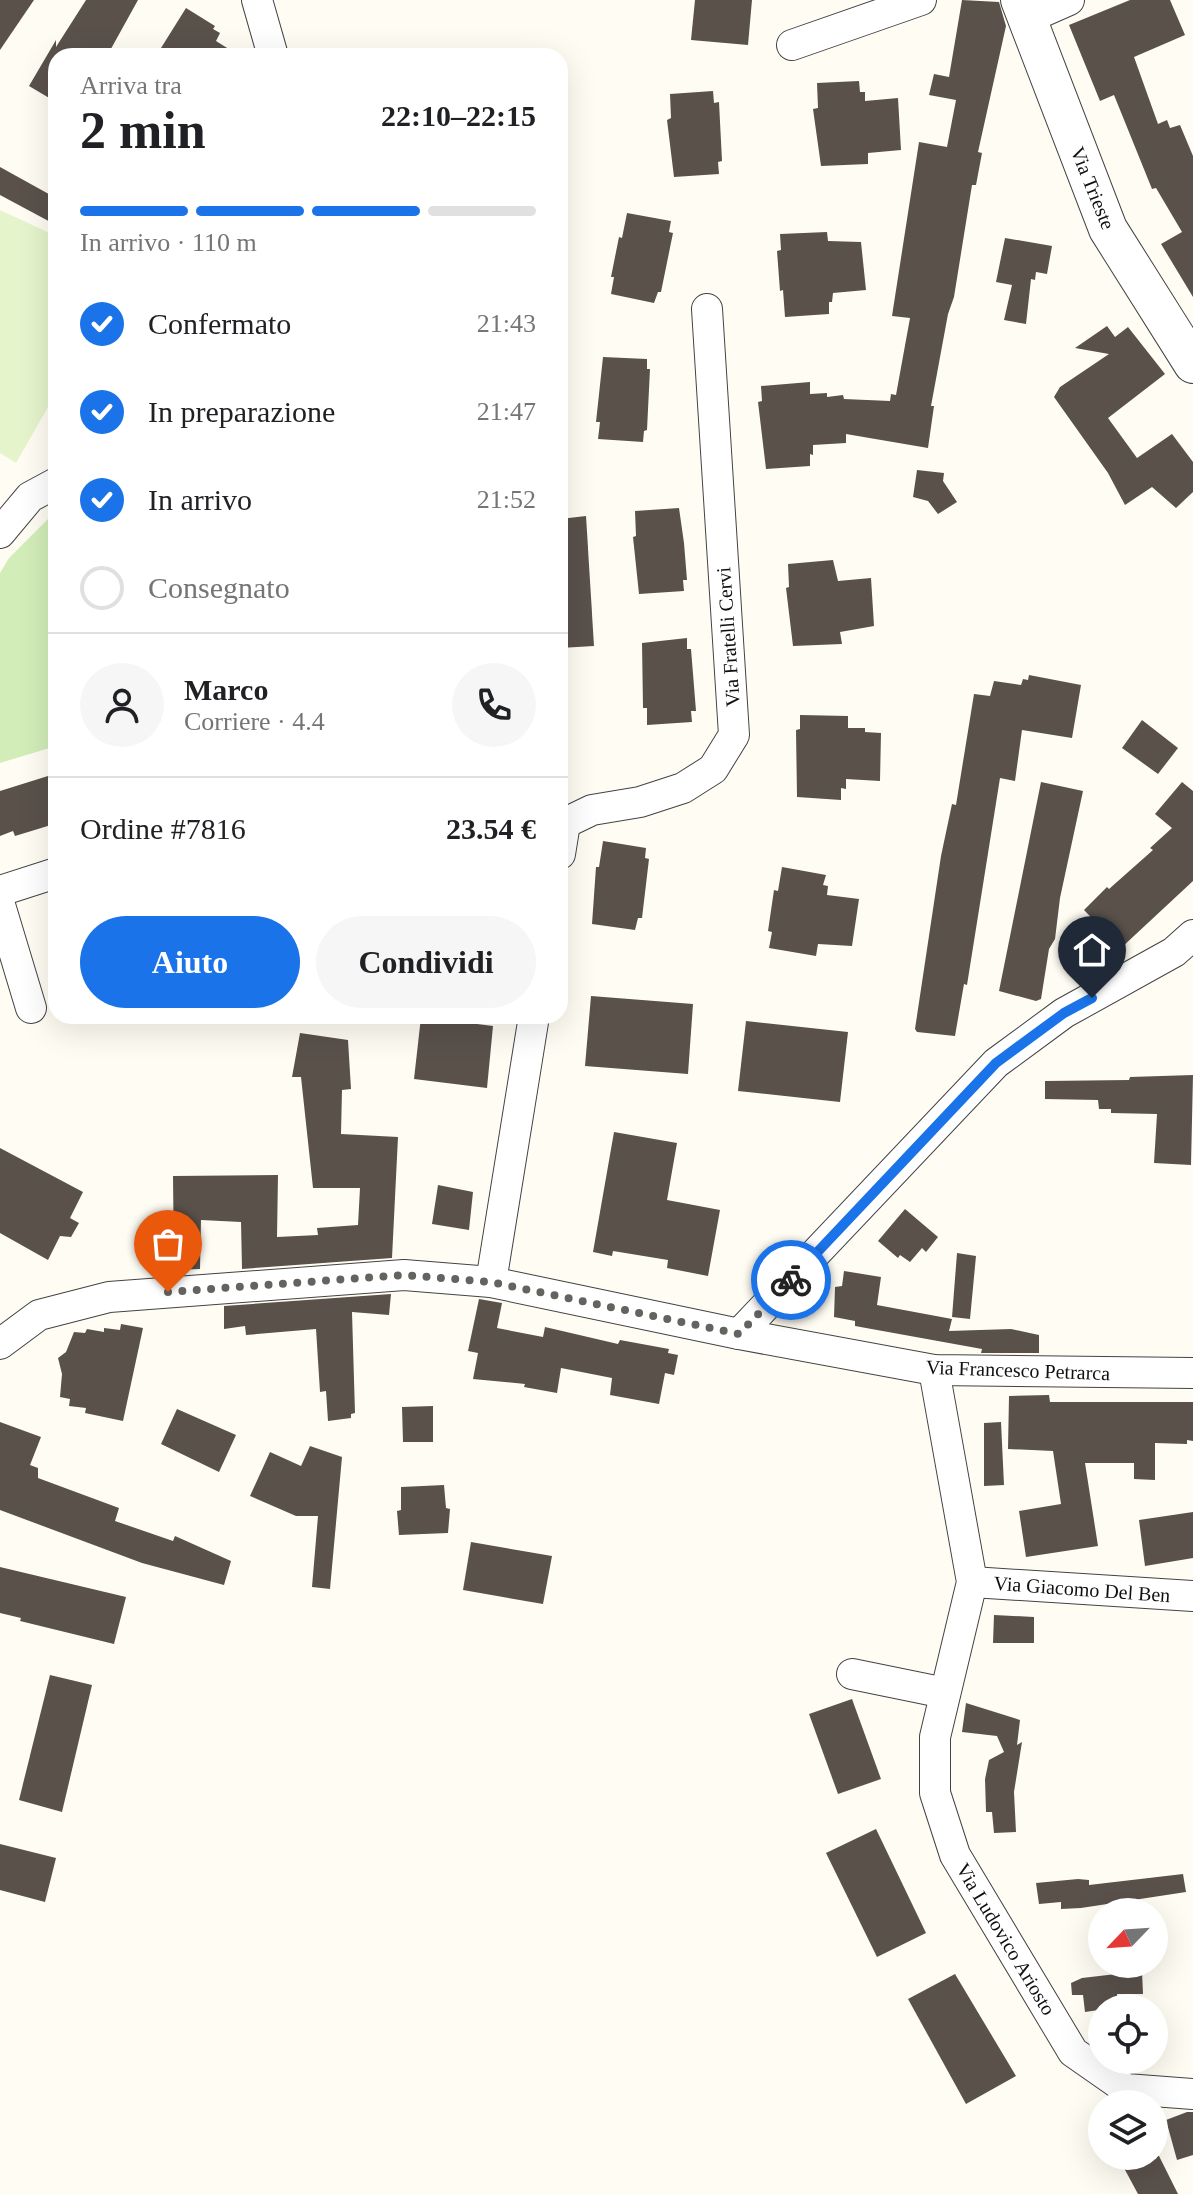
<!DOCTYPE html>
<html lang="it">
<head>
<meta charset="utf-8">
<style>
	:root { --surface:#fff; --page:#f6f6f6; --text:#202124; --muted:#757577; --line:#e0e0e0; --accent:#1a73e8 }
	body { margin:0; font-family:"Times New Roman",serif; background:var(--page); color:var(--text); height:100vh; display:flex; flex-direction:column; font-size:30px; white-space:nowrap }
	* { box-sizing:border-box; margin:0 }
	p { font-size:26px; color:var(--muted) }
	.icon { flex:none; width:44px; height:44px; fill:none; stroke:currentColor; stroke-width:2; stroke-linecap:round; stroke-linejoin:round }
	.map { position:relative; flex:1; overflow:hidden }
	.details { position:absolute; left:48px; top:48px; width:520px; height:976px; display:flex; flex-direction:column; background:var(--surface); border-radius:24px; box-shadow:0 8px 32px #0002 }
	.details>* { flex:none }
	.needle { width:52px; rotate:245deg }
	.controls { position:absolute; left:1088px; top:1898px; display:grid; gap:16px }
	.controls a { display:grid; place-items:center; width:80px; height:80px; border-radius:50%; background:var(--surface); box-shadow:0 8px 32px #0002; font-size:40px }
	.pin { position:absolute; display:grid; place-items:center; width:68px; height:68px; color:#fff; margin:-82px -34px; border-radius:50% 50% 50% 0; rotate:-45deg; box-shadow:0 0 8px #0007 }
	.pin .icon { rotate:45deg }
	.courier { position:absolute; display:grid; place-items:center; width:80px; height:80px; margin:-40px; border:6px solid #1a73e8; border-radius:50%; background:#fff; color:#222; box-shadow:0 2px 10px #0007 }
	.headline em { font-style:normal; font-weight:600 }
	.headline div { display:flex; flex-direction:column-reverse }
	.headline { display:flex; align-items:center; justify-content:space-between; height:136px; padding:0 32px }
	h1 { font-size:52px; font-weight:600; line-height:60px }
	.bar { display:grid; grid-template-columns:repeat(4,1fr); gap:12px 8px; align-content:center; height:96px; padding:0 32px }
	.bar i { height:10px; border-radius:6px; background:var(--line) }
	.bar .active { background:var(--accent) }
	.bar p { grid-column:span 4 }
	.line { display:flex; align-items:center; gap:20px; padding:0 32px; border-top:2px solid var(--line) }
	.line div { flex:1 }
	.round { display:grid; place-items:center; flex:none; width:84px; height:84px; border-radius:42px; background:var(--page) }
	ol { padding:0 32px; list-style:none }
	li { display:flex; align-items:center; gap:24px; height:88px }
	li p { margin-inline-start:auto }
	li .icon { padding:8px; border-radius:50%; background:var(--accent); color:#fff; stroke-width:4 }
	li:last-child { color:var(--muted) }
	li i { width:44px; height:44px; border:4px solid var(--line); border-radius:50% }
	.cta { display:flex; gap:16px; margin-top:auto; padding:16px 32px }
	.cta a { flex:1; height:92px; border-radius:48px; background:var(--accent); color:#fff; font-size:32px; font-weight:600; line-height:92px; text-align:center }
	.cta a+a { background:var(--page); color:var(--text) }
	.map>svg:first-child { display:block }
	.green { fill:#d3edb9 }
	.pitch { fill:#e5f4cb }
	.building { fill:#5a514b }
	.lines { fill:none; stroke-linecap:round; stroke-linejoin:round }
	.minor-casing { stroke:#434343; stroke-width:32 }
	.tertiary-casing { stroke:#434343; stroke-width:40 }
	.minor { stroke:#fff; stroke-width:30 }
	.tertiary { stroke:#fff; stroke-width:38 }
	.done { stroke:#64635f; stroke-width:8; stroke-dasharray:0 14.4 }
	.route { stroke:#1a73e8; stroke-width:10 }
	.labels { text-anchor:middle; stroke-width:8; stroke-linejoin:round; paint-order:stroke }
	.street-label { font-size:20px; fill:#101010; stroke:#fff }
</style>
</head>
<body>
<div class="map">
<svg width="1193" height="2194" viewBox="0 0 1193 2194">
	<rect width="100%" height="100%" fill="#fffdf3"/>
	<polygon class="green" points="56,511 56,746 0,763 0,573 9,558"/>
	<polygon class="pitch" points="0,210 56,236 56,393 16,463 0,453"/>
	<g class="building">
		<polygon points="0,0 34,0 0,50"/>
		<polygon points="86,0 138,0 107,56 56,56 56,102 29,86 56,40 56,47"/>
		<polygon points="695,0 752,0 748,45 691,40"/>
		<polygon points="962,0 999,2 1006,26 978,152 982,153 976,185 972,185 954,297 948,314 931,406 934,406 928,448 846,434 846,443 813,445 813,455 810,454 810,466 766,469 758,402 762,401 761,386 810,382 810,394 827,393 827,397 843,395 844,399 890,401 891,394 896,395 910,318 892,316 919,142 947,147 956,100 929,95 934,74 949,77"/>
		<polygon points="1130,0 1170,0 1185,35 1134,57 1158,124 1167,120 1170,128 1180,125 1193,156 1193,297 1161,244 1182,232 1156,188 1152,189 1114,95 1100,101 1069,25"/>
		<polygon points="186,8 215,26 213,29 220,33 216,41 240,56 156,56"/>
		<polygon points="859,81 860,92 865,92 865,101 898,98 901,150 868,153 868,164 821,166 813,109 818,108 817,83"/>
		<polygon points="713,91 714,103 719,102 722,161 718,162 719,174 674,177 667,120 671,118 670,94"/>
		<polygon points="0,167 56,198 56,225 0,195"/>
		<polygon points="627,213 671,221 669,232 673,233 661,292 658,292 654,303 611,294 614,277 611,277 619,237 622,238"/>
		<polygon points="827,232 828,241 861,242 866,290 833,293 832,302 829,302 829,314 785,317 783,290 780,291 777,251 781,250 780,234"/>
		<polygon points="1005,238 1052,246 1047,274 1036,272 1035,280 1031,279 1026,324 1004,320 1012,285 996,282"/>
		<polygon points="1107,326 1115,337 1128,327 1165,374 1108,418 1137,458 1172,434 1193,462 1193,492 1176,508 1152,487 1125,505 1108,473 1054,397 1060,387 1109,354 1075,348"/>
		<polygon points="603,357 647,359 647,369 650,369 647,430 644,431 643,442 598,439 600,422 596,422"/>
		<polygon points="917,470 944,473 943,481 957,502 938,514 928,501 913,497"/>
		<polygon points="679,508 684,543 687,580 683,580 684,591 639,594 633,537 636,536 635,511"/>
		<polygon points="586,516 594,646 560,648 560,519"/>
		<polygon points="833,560 838,581 871,578 874,626 840,632 842,644 793,646 786,588 789,587 788,564"/>
		<polygon points="687,638 687,649 691,649 696,711 691,711 692,722 647,725 647,708 643,708 642,643"/>
		<polygon points="1029,675 1081,685 1072,738 1022,730 1015,781 1000,778 967,985 964,984 955,1036 917,1032 915,1029 941,856 952,804 956,805 974,694 990,696 994,681 1021,685 1023,679 1028,680"/>
		<polygon points="800,715 848,716 848,728 865,728 865,732 881,733 880,781 846,779 846,789 841,788 841,800 797,797 796,730 800,729"/>
		<polygon points="1142,720 1178,748 1158,774 1122,748"/>
		<polygon points="48,776 56,801 56,819 50,821 51,825 15,836 13,831 0,836 0,791"/>
		<polygon points="1041,782 1083,791 1060,898 1055,939 1049,949 1041,999 1036,1001 999,991"/>
		<polygon points="1182,782 1193,791 1193,881 1121,948 1084,910 1107,887 1109,889 1153,850 1150,848 1172,828 1155,814"/>
		<polygon points="603,841 646,848 645,858 649,859 642,918 638,918 635,930 592,924 596,867 599,867"/>
		<polygon points="782,867 826,875 823,885 828,886 827,895 859,899 852,946 818,944 816,956 769,948 772,932 768,931 774,890 778,891"/>
		<polygon points="591,996 693,1004 688,1074 585,1066"/>
		<polygon points="421,1017 493,1026 487,1088 414,1079"/>
		<polygon points="746,1021 848,1032 840,1102 738,1091"/>
		<polygon points="300,1033 348,1040 351,1089 342,1090 341,1134 398,1137 392,1258 242,1269 241,1222 201,1220 200,1269 174,1270 173,1176 278,1175 277,1237 318,1235 317,1228 358,1225 360,1188 313,1188 301,1077 292,1077"/>
		<polygon points="1193,1075 1191,1165 1154,1163 1157,1114 1111,1113 1111,1109 1099,1109 1098,1100 1045,1099 1045,1081 1129,1080 1130,1077"/>
		<polygon points="614,1132 677,1143 667,1200 720,1210 708,1276 667,1268 668,1260 613,1251 612,1256 593,1252"/>
		<polygon points="0,1148 83,1192 70,1218 79,1223 71,1237 60,1236 48,1260 0,1233"/>
		<polygon points="438,1185 473,1192 469,1230 432,1224"/>
		<polygon points="905,1209 938,1237 926,1252 922,1248 910,1262 900,1255 898,1258 878,1241"/>
		<polygon points="957,1253 976,1256 970,1319 952,1317"/>
		<polygon points="844,1271 881,1277 877,1305 952,1319 949,1331 1011,1329 1039,1335 1039,1353 981,1353 982,1349 855,1326 855,1321 834,1317 835,1287 842,1286"/>
		<polygon points="391,1294 389,1315 352,1312 355,1413 351,1414 351,1418 328,1421 326,1391 320,1392 316,1329 246,1335 245,1326 224,1329 224,1306"/>
		<polygon points="479,1299 502,1303 497,1328 543,1337 545,1327 618,1344 620,1340 669,1349 668,1353 678,1355 674,1375 665,1373 659,1404 610,1395 612,1378 561,1368 557,1393 524,1387 525,1384 473,1379 478,1353 468,1351"/>
		<polygon points="121,1324 143,1328 123,1421 85,1413 86,1408 69,1406 70,1399 60,1397 62,1374 58,1358 66,1352 74,1332 85,1333 87,1329 104,1332 104,1328 120,1330"/>
		<polygon points="1049,1395 1050,1402 1193,1402 1193,1441 1187,1440 1187,1444 1155,1443 1155,1480 1134,1479 1134,1463 1085,1463 1098,1546 1026,1557 1019,1511 1061,1504 1053,1451 1008,1449 1009,1396"/>
		<polygon points="433,1406 433,1442 403,1442 402,1407"/>
		<polygon points="177,1409 236,1435 219,1472 161,1444"/>
		<polygon points="0,1422 41,1437 30,1465 38,1468 38,1478 119,1508 115,1521 173,1541 175,1536 231,1561 224,1585 142,1563 0,1510"/>
		<polygon points="1001,1422 1004,1485 984,1486 984,1423"/>
		<polygon points="310,1446 342,1457 330,1589 312,1587 318,1516 296,1516 250,1496 270,1452 301,1466"/>
		<polygon points="444,1485 446,1508 450,1509 448,1533 399,1535 397,1511 401,1510 401,1487"/>
		<polygon points="1193,1512 1193,1558 1145,1566 1139,1520"/>
		<polygon points="471,1542 552,1556 543,1604 463,1590"/>
		<polygon points="0,1567 126,1597 114,1644 20,1621 21,1618 0,1613"/>
		<polygon points="994,1615 1034,1617 1034,1643 993,1643"/>
		<polygon points="50,1675 92,1685 62,1812 19,1800"/>
		<polygon points="852,1699 881,1779 838,1794 809,1714"/>
		<polygon points="966,1703 1020,1720 1017,1745 1022,1742 1014,1792 1016,1832 994,1833 992,1812 986,1812 985,1779 989,1760 1004,1752 997,1736 962,1732"/>
		<polygon points="876,1829 926,1933 877,1957 826,1853"/>
		<polygon points="0,1844 56,1858 45,1902 0,1890"/>
		<polygon points="1183,1874 1186,1892 1081,1908 1061,1909 1061,1902 1039,1904 1036,1883 1078,1879 1089,1880 1089,1885"/>
		<polygon points="1142,1971 1143,1994 1117,1994 1119,2007 1085,2012 1083,1995 1072,1995 1071,1983 1082,1978"/>
		<polygon points="955,1974 1016,2076 966,2104 908,1999"/>
		<polygon points="1187,2112 1193,2112 1193,2155 1177,2160 1166,2120"/>
		<polygon points="1146,2156 1159,2156 1178,2194 1138,2194 1124,2168"/>
	</g>
	<g class="lines">
		<g class="minor-casing">
			<g id="minor">
				<polyline points="257,0 273,56"/>
				<polyline points="1026,19 1069,0"/>
				<polyline points="792,45 921,0"/>
				<polyline points="0,533 30,497 56,483"/>
				<polyline points="560,854 565,823 592,810 640,802 683,788 713,769 734,735 707,309"/>
				<polyline points="0,891 56,873"/>
				<polyline points="0,905 31,1008"/>
				<polyline points="491,1282 534,1016"/>
				<polyline points="739,1334 996,1063 1064,1013 1174,952 1193,935"/>
				<polyline points="0,1344 39,1315 109,1297 404,1275 491,1282 739,1334 934,1370 1193,1373"/>
				<polyline points="934,1370 972,1582 935,1737 935,1793 955,1855 1073,2052 1126,2089 1193,2094"/>
				<polyline points="972,1582 1193,1596"/>
				<polyline points="852,1674 945,1693"/>
			</g>
		</g>
		<g class="tertiary-casing">
			<polyline id="tertiary" points="1020,0 1108,229 1193,364"/>
		</g>
		<use href="#minor" class="minor"/>
		<use href="#tertiary" class="tertiary"/>
	</g>
	<g class="lines">
		<polyline class="done" points="168,1292 404,1275 491,1282 739,1334 791,1280"/>
		<polyline class="route" points="791,1280 996,1063 1064,1013 1092,998"/>
	</g>
	<g class="labels">
		<g class="street-label">
			<text transform="translate(1093 188) rotate(68)" y="7">Via Trieste</text>
			<text transform="translate(728 637) rotate(-94)" y="7">Via Fratelli Cervi</text>
			<text transform="translate(1018 1370) rotate(2)" y="7">Via Francesco Petrarca</text>
			<text transform="translate(1082 1589) rotate(4)" y="7">Via Giacomo Del Ben</text>
			<text transform="translate(1006 1939) rotate(59)" y="7">Via Ludovico Ariosto</text>
		</g>
	</g>
</svg>
<div class="controls">
<a><svg class="needle" viewBox="-14 -14 28 28"><path d="M0-13l5 13h-10z" fill="#e53935"/><path d="M0 13l5-13h-10z" fill="#757577"/></svg></a>
<a><svg class="icon" aria-label="locate" viewBox="0 0 24 24"><circle cx="12" cy="12" r="6"/><path d="M12 2v4M12 18v4M2 12h4M18 12h4"/></svg></a>
<a><svg class="icon" aria-label="layers" viewBox="0 0 24 24"><path d="M12 4l9 5-9 5-9-5zM3 14l9 5 9-5"/></svg></a>
</div>
<div class="pin" style="left:168px;top:1292px;background:#ea580c"><svg class="icon" aria-label="bag" viewBox="0 0 24 24"><path d="M5 8h14l-1 12H6zM9 8a3 3 0 0 1 6 0"/></svg></div>
<div class="pin" style="left:1092px;top:998px;background:#1f2937"><svg class="icon" aria-label="home" viewBox="0 0 24 24"><path d="M3 11l9-7 9 7M6 9v11h12V9"/></svg></div>
<div class="courier" style="left:791px;top:1280px"><svg class="icon" aria-label="bike" viewBox="0 0 24 24"><circle cx="6" cy="16" r="4"/><circle cx="18" cy="16" r="4"/><path d="M6 16l4-8h5l3 8M10 8l3 8H6M13 5h3"/></svg></div>
<section class="details">
<div class="headline"><div><h1>2 min</h1><p>Arriva tra</p></div><em>22:10–22:15</em></div>
<div class="bar"><i class="active"></i><i class="active"></i><i class="active"></i><i></i><p>In arrivo · 110 m</p></div>
<ol>
<li><svg class="icon" aria-label="check" viewBox="0 0 24 24"><path d="M5 12l5 5 9-10"/></svg>Confermato<p>21:43</p></li>
<li><svg class="icon" aria-label="check" viewBox="0 0 24 24"><path d="M5 12l5 5 9-10"/></svg>In preparazione<p>21:47</p></li>
<li><svg class="icon" aria-label="check" viewBox="0 0 24 24"><path d="M5 12l5 5 9-10"/></svg>In arrivo<p>21:52</p></li>
<li><i></i>Consegnato</li>
</ol>
<div class="line" style="height:144px"><a class="round"><svg class="icon" aria-label="person" viewBox="0 0 24 24"><circle cx="12" cy="8" r="4"/><path d="M4 21q1-7 8-7t8 7"/></svg></a><div><b>Marco</b><p>Corriere · 4.4</p></div><a class="round"><svg class="icon" aria-label="phone" viewBox="0 0 24 24"><path d="M5 4h4l2 5-3 2q2 4 5 5l2-3 5 2v4C11 20 4 13 5 4z"/></svg></a></div>
<div class="line" style="height:104px"><div>Ordine #7816</div><b>23.54 €</b></div>
<div class="cta"><a>Aiuto</a><a>Condividi</a></div>
</section>
</div>
</body>
</html>
